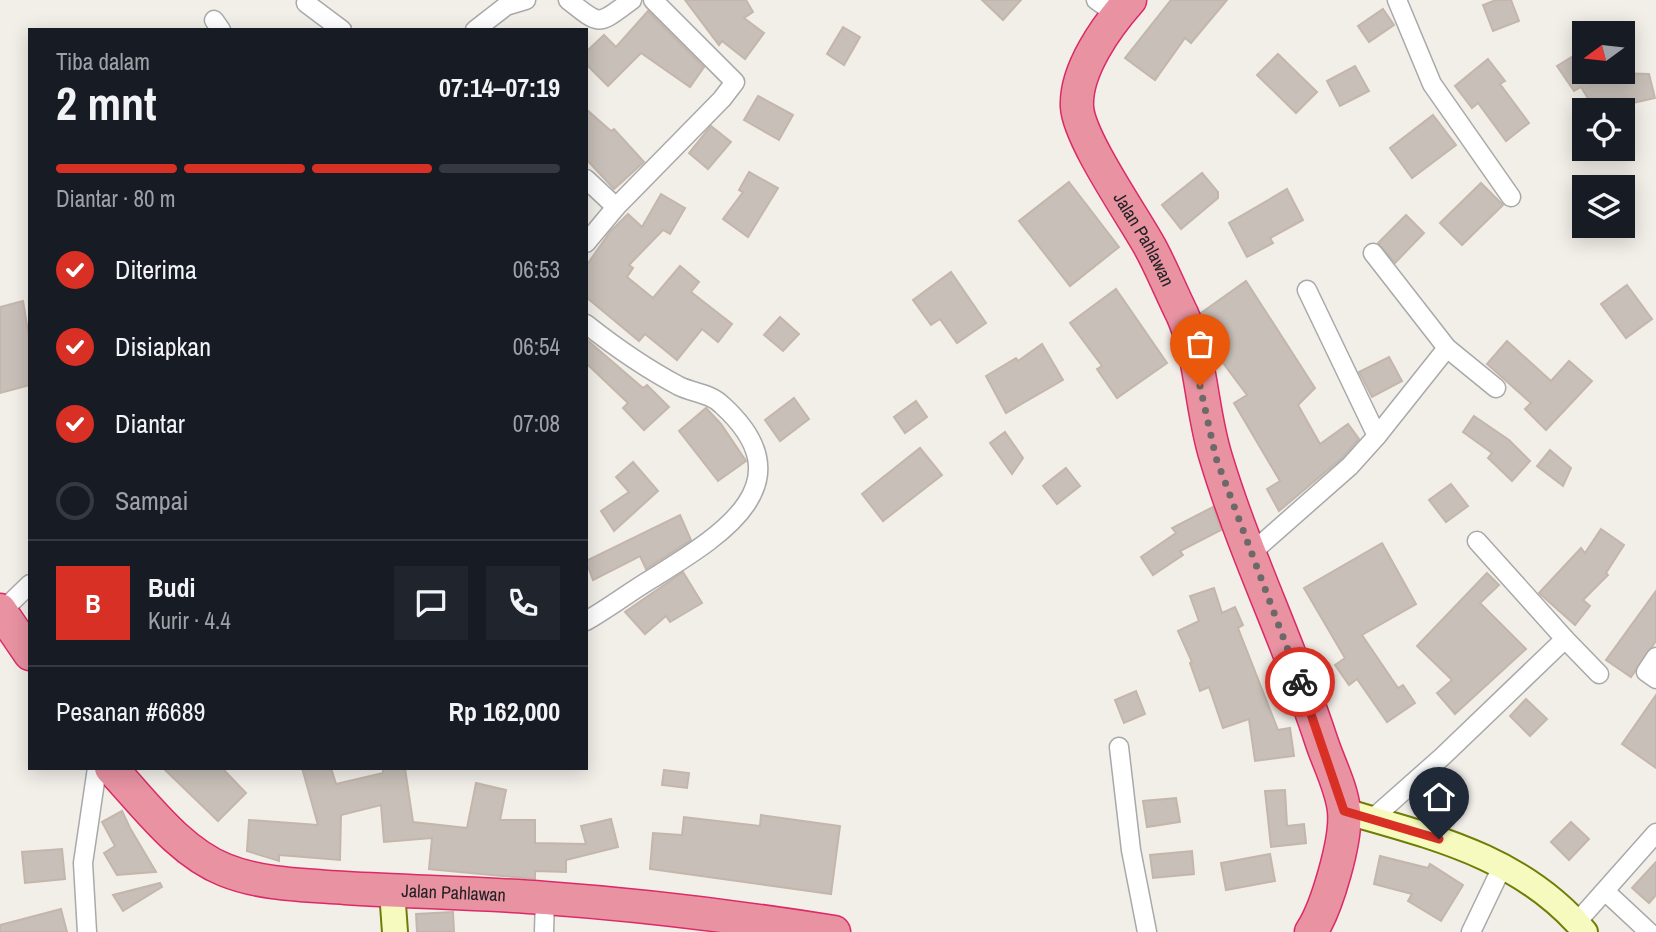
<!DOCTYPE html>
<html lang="id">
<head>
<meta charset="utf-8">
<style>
	:root { --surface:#171b24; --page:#20242c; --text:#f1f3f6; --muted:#9ea1a6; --line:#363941; --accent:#d93025 }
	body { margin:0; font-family:"Archivo Narrow",sans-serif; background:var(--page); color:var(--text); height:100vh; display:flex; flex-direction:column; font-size:26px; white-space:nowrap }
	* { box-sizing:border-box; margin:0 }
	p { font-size:23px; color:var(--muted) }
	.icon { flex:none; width:38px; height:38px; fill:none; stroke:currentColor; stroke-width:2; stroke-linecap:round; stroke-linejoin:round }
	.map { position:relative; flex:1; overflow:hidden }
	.details { position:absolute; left:28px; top:28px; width:560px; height:742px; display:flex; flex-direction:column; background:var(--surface); border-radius:0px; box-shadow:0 4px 18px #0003 }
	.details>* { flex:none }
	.needle { width:46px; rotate:255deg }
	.buttons { position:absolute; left:1572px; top:21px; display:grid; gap:14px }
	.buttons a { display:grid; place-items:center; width:63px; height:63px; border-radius:0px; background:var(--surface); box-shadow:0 4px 18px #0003; font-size:35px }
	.pin { position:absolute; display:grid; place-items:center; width:60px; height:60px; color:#fff; margin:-72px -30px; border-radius:50% 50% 50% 0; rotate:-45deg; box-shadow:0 0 7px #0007 }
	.pin .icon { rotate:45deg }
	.courier { position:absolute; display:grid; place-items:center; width:70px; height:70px; margin:-35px; border:5px solid #d93025; border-radius:50%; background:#fff; color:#222; box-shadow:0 2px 9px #0007 }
	.summary em { font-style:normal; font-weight:800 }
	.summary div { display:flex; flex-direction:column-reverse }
	.summary { display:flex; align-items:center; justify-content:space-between; height:119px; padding:0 28px }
	h1 { font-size:46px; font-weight:800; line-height:52px }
	.bar { display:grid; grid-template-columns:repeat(4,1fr); gap:10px 7px; align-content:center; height:84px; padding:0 28px }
	.bar i { height:9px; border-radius:5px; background:var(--line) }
	.bar .current { background:var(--accent) }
	.bar p { grid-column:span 4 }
	.line { display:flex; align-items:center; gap:18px; padding:0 28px; border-top:2px solid var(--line) }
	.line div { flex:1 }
	.round { display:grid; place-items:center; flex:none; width:74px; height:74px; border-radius:0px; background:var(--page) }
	ol { padding:0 28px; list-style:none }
	li { display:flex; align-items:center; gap:21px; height:77px }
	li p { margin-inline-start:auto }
	li .icon { padding:7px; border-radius:50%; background:var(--accent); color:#fff; stroke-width:4 }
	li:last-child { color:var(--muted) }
	li i { width:38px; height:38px; border:4px solid var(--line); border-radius:50% }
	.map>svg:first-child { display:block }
	.building { fill:#c7bfb8; stroke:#c4b6ab; stroke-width:2 }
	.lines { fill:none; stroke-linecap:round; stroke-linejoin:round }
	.street-casing { stroke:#a9a9a9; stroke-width:21 }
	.secondary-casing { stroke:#707d05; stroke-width:28 }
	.highway-casing { stroke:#dc2a67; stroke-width:35 }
	.street { stroke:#fff; stroke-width:18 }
	.secondary { stroke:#f7fabf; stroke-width:24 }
	.highway { stroke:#e892a2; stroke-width:32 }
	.done { stroke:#6b6a68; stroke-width:7; stroke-dasharray:0 12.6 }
	.route { stroke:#d93025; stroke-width:9 }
	.labels { text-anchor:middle; stroke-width:6; stroke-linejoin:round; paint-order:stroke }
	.street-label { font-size:18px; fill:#222; stroke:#fff }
</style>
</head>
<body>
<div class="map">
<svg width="1656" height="932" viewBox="0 0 1656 932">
	<rect width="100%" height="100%" fill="#f2efe9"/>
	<g class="building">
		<polygon points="685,0 746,0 753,12 744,18 764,33 745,59 722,41 719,45"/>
		<polygon points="982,0 1021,0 1003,20"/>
		<polygon points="1171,0 1227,0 1191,43 1185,38 1155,80 1125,58"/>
		<polygon points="1496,0 1511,0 1519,21 1493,31 1483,5"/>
		<polygon points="1383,9 1394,25 1369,42 1358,26"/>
		<polygon points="648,11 704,67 690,87 641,53 608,86 586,64 586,52 604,35 616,47"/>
		<polygon points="843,27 860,37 844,65 827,54"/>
		<polygon points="1578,53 1584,62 1584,72 1649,74 1655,98 1620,106 1619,100 1602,110 1595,110 1581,87 1574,91 1557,66"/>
		<polygon points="1278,54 1317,92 1296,113 1257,75"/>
		<polygon points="1488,59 1505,81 1500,84 1529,123 1506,141 1478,103 1472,108 1455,86"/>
		<polygon points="1355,66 1369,91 1340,106 1327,81"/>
		<polygon points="758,96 793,115 779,140 744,120"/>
		<polygon points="586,109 611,131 614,129 644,162 614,189 586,159"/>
		<polygon points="1433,115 1456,145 1412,178 1390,148"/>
		<polygon points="711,126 731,142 708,169 689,153"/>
		<polygon points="749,172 778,188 748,237 723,219 743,192 739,190"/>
		<polygon points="1202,173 1218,192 1218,198 1181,229 1162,205"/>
		<polygon points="1069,182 1119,247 1070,286 1019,221"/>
		<polygon points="1481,183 1503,205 1462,245 1440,223"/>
		<polygon points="1287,189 1303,220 1270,238 1273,243 1247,257 1229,223"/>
		<polygon points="661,194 685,208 670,234 663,230 629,265 633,268 627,277 653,298 680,266 699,282 691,292 732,324 718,342 702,329 677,360 645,334 639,341 586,297 586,266 610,232 628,214 642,227"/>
		<polygon points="1406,215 1424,233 1395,263 1378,243"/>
		<polygon points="951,272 986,323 957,343 940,319 931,325 913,300"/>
		<polygon points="1246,281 1315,388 1298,405 1320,444 1348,424 1359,439 1342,458 1279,511 1267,489 1280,481 1234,403 1247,395 1220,359 1228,353 1201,313"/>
		<polygon points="1627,285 1652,319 1626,338 1601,304"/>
		<polygon points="1116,289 1167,363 1117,398 1097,369 1102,366 1070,323"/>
		<polygon points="23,301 30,343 30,385 0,393 0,307"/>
		<polygon points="780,317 799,334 783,351 764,335"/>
		<polygon points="586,339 643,388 647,385 669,407 644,430 623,408 628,403 586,363"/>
		<polygon points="1507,341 1551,381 1569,361 1592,381 1546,430 1525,409 1531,403 1487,364"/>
		<polygon points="1042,344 1063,380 1006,413 986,376 1016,358 1018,361"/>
		<polygon points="1389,357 1402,381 1372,397 1359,372"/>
		<polygon points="794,398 809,419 780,441 765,420"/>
		<polygon points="916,401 927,417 905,433 894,417"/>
		<polygon points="706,408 721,424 746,461 718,481 679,431"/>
		<polygon points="1474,416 1509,440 1530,461 1512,481 1488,458 1492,453 1463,432"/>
		<polygon points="1005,432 1023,458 1012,474 990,443"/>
		<polygon points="920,448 942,475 883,521 862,494"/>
		<polygon points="1550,450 1571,468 1563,486 1537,466"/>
		<polygon points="633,462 658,491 614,531 601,511 629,492 616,477"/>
		<polygon points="1066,468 1080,486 1057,504 1043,486"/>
		<polygon points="1451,484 1468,506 1446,522 1429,500"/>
		<polygon points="1213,507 1221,530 1180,551 1183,555 1153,575 1141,557 1176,533 1172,528"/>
		<polygon points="680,515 691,540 646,569 640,556 593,580 586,561"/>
		<polygon points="1601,529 1624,545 1606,573 1608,575 1583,600 1590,606 1575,625 1539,593 1581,548 1585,553"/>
		<polygon points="1382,543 1416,604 1362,635 1398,688 1403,685 1415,703 1387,722 1357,679 1349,685 1335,665 1345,658 1304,588"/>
		<polygon points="683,572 702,603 670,622 666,616 645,634 625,612"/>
		<polygon points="1487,573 1499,585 1480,603 1526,649 1455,714 1437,693 1452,680 1417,646"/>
		<polygon points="1214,588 1222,613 1235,607 1243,625 1238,628 1278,730 1290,728 1294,756 1255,761 1249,719 1223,728 1209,687 1200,691 1190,663 1192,662 1178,631 1199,621 1190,596"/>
		<polygon points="1656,591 1656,641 1631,677 1606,660"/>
		<polygon points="1136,691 1145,714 1124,723 1115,700"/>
		<polygon points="1656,695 1656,768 1622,744"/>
		<polygon points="1526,699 1547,719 1530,736 1510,716"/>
		<polygon points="163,768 222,768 246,793 218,821"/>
		<polygon points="302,768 331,768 336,784 383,773 383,768 405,768 413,822 467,828 476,783 506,790 500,820 535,820 535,843 586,844 581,826 611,819 618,847 566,860 566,872 535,871 535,879 429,869 432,838 384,842 381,805 341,815 340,860 279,855 279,861 247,851 249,820 318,825"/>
		<polygon points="664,770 689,773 687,788 662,785"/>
		<polygon points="1285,790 1287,826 1304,824 1306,843 1271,847 1265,791"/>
		<polygon points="1176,798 1180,822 1147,827 1143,801"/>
		<polygon points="122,811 130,828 156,872 117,875 104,853 115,846 102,822"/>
		<polygon points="761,815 840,826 831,894 650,869 653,833 682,835 684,817 760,826"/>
		<polygon points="1571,822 1589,839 1569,860 1551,842"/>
		<polygon points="62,849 65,879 25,883 22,852"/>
		<polygon points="1192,851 1194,874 1153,878 1150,855"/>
		<polygon points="1270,854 1275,881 1226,890 1221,863"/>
		<polygon points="1380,856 1428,868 1430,864 1463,885 1441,921 1408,901 1412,894 1374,884"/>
		<polygon points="1656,862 1656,895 1649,903 1632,888"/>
		<polygon points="160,883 162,887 123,911 113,895"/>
		<polygon points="61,909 67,932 0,932 0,925"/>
		<polygon points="453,912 454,932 417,932 416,914"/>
	</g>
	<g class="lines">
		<g class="street-casing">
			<g id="street">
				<path d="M 568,0 C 602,27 597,25 632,0"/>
				<polyline points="1096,0 1117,15"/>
				<polyline points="1397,0 1432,84 1511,197"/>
				<polyline points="306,3 342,30"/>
				<polyline points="214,20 221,30"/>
				<polyline points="475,30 506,6 526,0"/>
				<polyline points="586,179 616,207"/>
				<polyline points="586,243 616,207 722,99 735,82 653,0"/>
				<polyline points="1373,253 1447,348 1496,388"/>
				<path d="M 586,324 C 615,347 647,369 679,386 C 693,393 710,393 722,405 C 809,484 720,536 653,578 C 631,591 609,608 586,621"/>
				<polyline points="1377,436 1447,348"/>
				<polyline points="1249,555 1350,466 1377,436 1307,290"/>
				<polyline points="0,613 30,584"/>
				<polyline points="1565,639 1599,674"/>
				<polyline points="1656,657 1646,672 1656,679"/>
				<polyline points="1119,747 1131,850 1147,932"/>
				<polyline points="1372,819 1442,757 1565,639 1477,541"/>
				<polyline points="1606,892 1649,932"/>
				<polyline points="1577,922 1656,833"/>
				<polyline points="87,932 83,863 97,768"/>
				<polyline points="544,932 545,898"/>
				<polyline points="1471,932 1503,865"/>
			</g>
		</g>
		<g class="secondary-casing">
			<g id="secondary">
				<path d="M 1344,811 C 1434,837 1522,857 1585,932"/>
				<polyline points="392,891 395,932"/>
			</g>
		</g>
		<g class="highway-casing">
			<g id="highway">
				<path id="s1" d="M 1130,0 C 1107,26 1075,70 1077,107 C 1079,139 1133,216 1150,247 C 1162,269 1171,292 1182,314 C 1202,358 1201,411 1216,458 C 1245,554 1290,645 1321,740 C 1328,762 1342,788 1344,811 C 1347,839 1327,908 1311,932"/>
				<polyline points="0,610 30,654"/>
				<path id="s2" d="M 111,768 C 144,803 179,852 225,870 C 262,885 305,885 345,888 C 412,892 479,893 545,898 C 642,905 739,917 834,932"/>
			</g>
		</g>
		<use href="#street" class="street"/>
		<use href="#secondary" class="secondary"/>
		<use href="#highway" class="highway"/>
	</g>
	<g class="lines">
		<polyline class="done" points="1200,386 1216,458 1300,682"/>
		<polyline class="route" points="1300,682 1344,811 1439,839"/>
	</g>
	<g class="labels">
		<g class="street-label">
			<text dy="6" stroke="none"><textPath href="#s1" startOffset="271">Jalan Pahlawan</textPath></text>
			<text dy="6" stroke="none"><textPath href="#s2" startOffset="385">Jalan Pahlawan</textPath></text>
		</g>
	</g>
</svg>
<div class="buttons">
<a><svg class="needle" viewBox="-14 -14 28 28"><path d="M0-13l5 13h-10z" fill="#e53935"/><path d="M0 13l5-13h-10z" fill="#9ea1a6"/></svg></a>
<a><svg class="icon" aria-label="locate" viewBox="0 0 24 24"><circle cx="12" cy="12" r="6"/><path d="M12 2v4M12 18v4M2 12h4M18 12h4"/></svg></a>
<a><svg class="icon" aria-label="layers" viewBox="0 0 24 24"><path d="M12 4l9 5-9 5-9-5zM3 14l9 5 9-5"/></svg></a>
</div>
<div class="pin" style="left:1200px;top:386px;background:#ea580c"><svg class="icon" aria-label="bag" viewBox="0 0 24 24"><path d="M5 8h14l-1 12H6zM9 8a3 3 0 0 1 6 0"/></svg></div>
<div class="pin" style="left:1439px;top:839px;background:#1f2937"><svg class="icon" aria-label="home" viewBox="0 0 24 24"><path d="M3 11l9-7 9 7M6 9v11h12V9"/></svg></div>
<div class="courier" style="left:1300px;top:682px"><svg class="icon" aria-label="bike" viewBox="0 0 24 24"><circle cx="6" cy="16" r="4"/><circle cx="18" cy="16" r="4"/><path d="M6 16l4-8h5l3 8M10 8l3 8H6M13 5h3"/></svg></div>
<section class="details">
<div class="summary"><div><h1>2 mnt</h1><p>Tiba dalam</p></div><em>07:14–07:19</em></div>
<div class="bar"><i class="current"></i><i class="current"></i><i class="current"></i><i></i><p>Diantar · 80 m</p></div>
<ol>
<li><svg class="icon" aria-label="check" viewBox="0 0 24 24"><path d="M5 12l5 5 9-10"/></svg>Diterima<p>06:53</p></li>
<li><svg class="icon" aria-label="check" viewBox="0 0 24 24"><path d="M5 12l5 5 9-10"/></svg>Disiapkan<p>06:54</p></li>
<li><svg class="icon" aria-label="check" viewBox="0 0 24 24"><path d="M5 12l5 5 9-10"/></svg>Diantar<p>07:08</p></li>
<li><i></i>Sampai</li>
</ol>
<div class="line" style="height:126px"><b class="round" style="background:var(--accent);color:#fff">B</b><div><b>Budi</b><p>Kurir · 4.4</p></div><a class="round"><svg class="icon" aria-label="chat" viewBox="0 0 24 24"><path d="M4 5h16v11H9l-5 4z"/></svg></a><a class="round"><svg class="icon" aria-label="phone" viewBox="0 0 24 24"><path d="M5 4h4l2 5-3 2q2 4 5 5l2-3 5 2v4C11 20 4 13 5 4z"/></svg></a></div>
<div class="line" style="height:91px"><div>Pesanan #6689</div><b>Rp 162,000</b></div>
</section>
</div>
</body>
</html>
